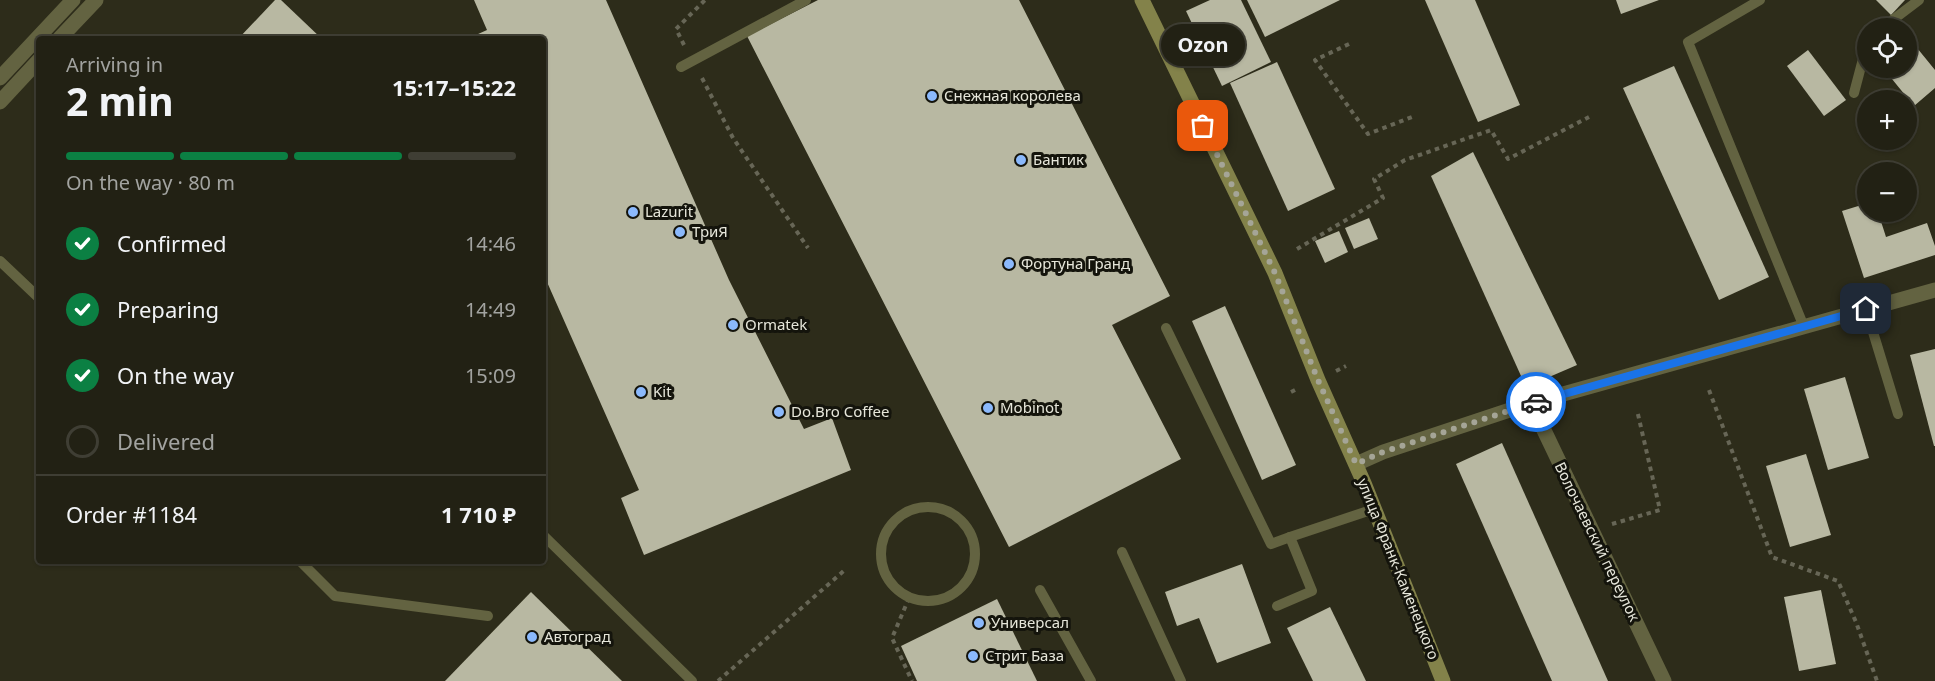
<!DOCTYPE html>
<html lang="en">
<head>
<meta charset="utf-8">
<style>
	:root { --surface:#222114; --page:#2a291d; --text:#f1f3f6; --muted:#a2a3a0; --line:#3f3e34; --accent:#0b8043 }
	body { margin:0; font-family:"Noto Sans",sans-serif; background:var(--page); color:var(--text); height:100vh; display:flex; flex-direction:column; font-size:22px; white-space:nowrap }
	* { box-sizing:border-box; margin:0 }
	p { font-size:20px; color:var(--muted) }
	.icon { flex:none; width:33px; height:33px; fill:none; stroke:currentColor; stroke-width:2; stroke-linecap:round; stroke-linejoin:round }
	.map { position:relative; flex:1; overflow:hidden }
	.side { position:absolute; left:36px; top:36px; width:510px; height:528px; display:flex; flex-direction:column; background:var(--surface); border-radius:6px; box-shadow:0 2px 4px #0004,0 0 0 2px var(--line) }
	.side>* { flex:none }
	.controls { position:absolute; left:1857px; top:18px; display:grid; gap:12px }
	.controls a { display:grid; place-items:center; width:60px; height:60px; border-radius:50%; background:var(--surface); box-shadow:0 2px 4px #0004,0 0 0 2px var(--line); font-size:30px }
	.pin { position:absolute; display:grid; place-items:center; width:51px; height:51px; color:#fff; margin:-26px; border-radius:12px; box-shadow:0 3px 9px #0006 }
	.courier { position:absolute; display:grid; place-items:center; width:60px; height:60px; margin:-30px; border:4px solid #1a73e8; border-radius:50%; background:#fff; color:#222; box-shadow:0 2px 8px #0007 }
	.bubble { position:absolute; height:42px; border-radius:21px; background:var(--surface); box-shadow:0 2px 4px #0004,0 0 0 2px var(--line); font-size:20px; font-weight:700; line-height:42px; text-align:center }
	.head em { font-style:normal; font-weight:700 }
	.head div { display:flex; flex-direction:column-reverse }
	.head { display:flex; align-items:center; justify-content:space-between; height:102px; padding:0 30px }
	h1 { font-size:39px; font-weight:700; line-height:45px }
	.bar { display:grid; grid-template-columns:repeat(4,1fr); gap:9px 6px; align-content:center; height:72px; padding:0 30px }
	.bar i { height:8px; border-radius:4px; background:var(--line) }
	.bar .active { background:var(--accent) }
	.bar p { grid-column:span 4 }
	.line { display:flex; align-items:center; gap:15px; padding:0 30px; border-top:2px solid var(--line) }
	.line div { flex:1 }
	ol { padding:0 30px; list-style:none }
	li { display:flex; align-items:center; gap:18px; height:66px }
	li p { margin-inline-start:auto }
	li .icon { padding:6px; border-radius:50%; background:var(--accent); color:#fff; stroke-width:4 }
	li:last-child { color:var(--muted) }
	li i { width:33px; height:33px; border:3px solid var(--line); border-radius:50% }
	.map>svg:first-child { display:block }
	.building { fill:#b8b8a2 }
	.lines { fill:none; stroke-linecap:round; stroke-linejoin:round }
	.path { stroke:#676656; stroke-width:4; stroke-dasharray:4.5 4.5; stroke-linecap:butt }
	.service { stroke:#636341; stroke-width:10 }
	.minor { stroke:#636341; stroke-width:15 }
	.secondary { stroke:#83824a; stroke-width:15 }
	.done { stroke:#a5a597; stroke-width:6; stroke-dasharray:0 10.8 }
	.route { stroke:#1a73e8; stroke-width:8 }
	.poi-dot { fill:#8bb9fc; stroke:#14140c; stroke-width:2 }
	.labels { text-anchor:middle; stroke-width:6; stroke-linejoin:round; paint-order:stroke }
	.poi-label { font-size:15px; fill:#e6e6da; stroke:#14140c; text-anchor:start }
	.street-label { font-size:15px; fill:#e6e6da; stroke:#14140c }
</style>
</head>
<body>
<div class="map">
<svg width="1935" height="681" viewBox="0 0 1935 681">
	<rect width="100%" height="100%" fill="#2d2c1a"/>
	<g class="building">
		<polygon points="275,0 281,0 322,39 238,39"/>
		<polygon points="474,0 606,0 729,280 804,429 832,418 851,470 644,555 621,498 639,490 543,273 543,39 467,39 487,30"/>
		<polygon points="818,0 1019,0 1170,296 1112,325 1181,459 1009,547 747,36"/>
		<polygon points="1210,0 1241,0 1271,62 1222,86 1186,11"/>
		<polygon points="1247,0 1340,0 1265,37"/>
		<polygon points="1425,0 1475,0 1520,105 1478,122"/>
		<polygon points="1616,0 1659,0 1621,14"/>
		<polygon points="1876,0 1905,0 1891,15"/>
		<polygon points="1913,43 1935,70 1935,88 1914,106 1883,68 1906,68 1906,48"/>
		<polygon points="1808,50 1846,100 1824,116 1787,66"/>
		<polygon points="1277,62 1335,189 1288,211 1230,83"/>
		<polygon points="1674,66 1769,277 1719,300 1623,88"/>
		<polygon points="1473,152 1577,365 1526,387 1431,176"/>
		<polygon points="1868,203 1868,212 1878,212 1886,237 1927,223 1935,246 1935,255 1864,278 1842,211"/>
		<polygon points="1369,218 1378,239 1354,249 1345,228"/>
		<polygon points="1339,231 1348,252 1325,263 1315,241"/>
		<polygon points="1225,306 1296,465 1262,480 1192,321"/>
		<polygon points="1935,349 1935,446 1934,446 1910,355"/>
		<polygon points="1845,377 1869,458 1828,470 1804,389"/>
		<polygon points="1502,443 1608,681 1552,681 1456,464"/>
		<polygon points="1806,454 1831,535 1790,547 1766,466"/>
		<polygon points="1242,564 1271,643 1217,663 1199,618 1177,626 1165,592"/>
		<polygon points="1821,590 1836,664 1799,671 1784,597"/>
		<polygon points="531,592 622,681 445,681"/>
		<polygon points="997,599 1037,681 917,681 901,646"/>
		<polygon points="1330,607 1366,681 1313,681 1287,628"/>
	</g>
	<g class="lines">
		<g class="path">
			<polyline points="1349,44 1315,60 1368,134 1412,117"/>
			<polyline points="684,45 676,29 705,0"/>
			<polyline points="702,78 733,138 808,248"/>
			<polyline points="1297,249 1383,198 1374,179 1405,160 1491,130 1508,159 1589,117"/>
			<polyline points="1336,371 1346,366"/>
			<polyline points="1709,390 1772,557 1838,581 1856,622 1877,681"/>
			<polyline points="1291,392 1299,388"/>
			<polyline points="1612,524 1660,510 1637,410"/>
			<polyline points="909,598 892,638 912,681"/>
			<polyline points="718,681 846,569"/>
		</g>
		<g class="service">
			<polyline points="1760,0 1688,42 1804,327"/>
			<polyline points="1882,28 1919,0"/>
			<polyline points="681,67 806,0"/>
			<polyline points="1854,93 1868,40"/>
			<polyline points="0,261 39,298"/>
			<polyline points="1866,309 1898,414"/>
			<polyline points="1166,328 1271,544 1290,537"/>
			<circle cx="928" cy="554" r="47"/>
			<polyline points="543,535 692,681"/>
			<polyline points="1122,552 1181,681"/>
			<polyline points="300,561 335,596 488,616"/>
			<polyline points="1040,590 1091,681"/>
			<polyline points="1277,606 1312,591 1290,537 1374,509"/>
		</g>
		<g class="minor">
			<polyline points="59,39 96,0"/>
			<polyline points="0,78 73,0"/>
			<polyline points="0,102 39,60"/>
			<polyline points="1531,403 1664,681"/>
			<polyline points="1356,464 1383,452 1531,403 1935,290"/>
		</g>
		<polyline class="secondary" points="1142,0 1275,273 1318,380 1364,483 1443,681"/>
	</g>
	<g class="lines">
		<polyline class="done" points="1203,126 1275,273 1318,380 1356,464 1383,452 1536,402"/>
		<polyline class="route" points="1536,402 1866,309"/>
	</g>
	<g class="poi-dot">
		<circle cx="932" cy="96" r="6"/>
		<circle cx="1021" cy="160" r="6"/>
		<circle cx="633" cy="212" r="6"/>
		<circle cx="680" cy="232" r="6"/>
		<circle cx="1009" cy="264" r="6"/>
		<circle cx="733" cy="325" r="6"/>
		<circle cx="641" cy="392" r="6"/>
		<circle cx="988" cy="408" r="6"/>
		<circle cx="779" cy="412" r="6"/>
		<circle cx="979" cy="623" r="6"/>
		<circle cx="532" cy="637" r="6"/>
		<circle cx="973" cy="656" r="6"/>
	</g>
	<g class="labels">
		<g class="poi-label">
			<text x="944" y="101">Снежная королева</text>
			<text x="1033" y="165">Бантик</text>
			<text x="645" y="217">Lazurit</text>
			<text x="692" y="237">ТриЯ</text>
			<text x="1021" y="269">Фортуна Гранд</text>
			<text x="745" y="330">Ormatek</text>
			<text x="653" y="397">Kit</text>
			<text x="1000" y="413">Mobinot</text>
			<text x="791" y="417">Do.Bro Coffee</text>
			<text x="991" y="628">Универсал</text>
			<text x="544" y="642">Автоград</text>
			<text x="985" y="661">Стрит База</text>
		</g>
		<g class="street-label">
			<text transform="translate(1597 542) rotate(64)" y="5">Волочаевский переулок</text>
			<text transform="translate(1398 569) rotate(68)" y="5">улица Франк-Каменецкого</text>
		</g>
	</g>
</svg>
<div class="controls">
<a><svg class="icon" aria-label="locate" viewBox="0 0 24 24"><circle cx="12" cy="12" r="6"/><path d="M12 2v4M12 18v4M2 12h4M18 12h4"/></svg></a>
<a>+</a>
<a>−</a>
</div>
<div class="pin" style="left:1203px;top:126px;background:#ea580c"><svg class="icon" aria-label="bag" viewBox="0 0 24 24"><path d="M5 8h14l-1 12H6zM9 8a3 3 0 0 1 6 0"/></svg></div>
<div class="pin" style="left:1866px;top:309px;background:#1f2937"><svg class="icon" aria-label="home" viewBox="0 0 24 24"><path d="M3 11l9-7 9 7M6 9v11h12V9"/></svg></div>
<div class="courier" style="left:1536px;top:402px"><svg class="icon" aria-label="car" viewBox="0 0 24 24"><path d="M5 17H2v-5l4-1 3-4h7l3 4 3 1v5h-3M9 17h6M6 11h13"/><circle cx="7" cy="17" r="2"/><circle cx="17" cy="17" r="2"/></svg></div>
<div class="bubble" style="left:1161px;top:24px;width:84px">Ozon</div>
<section class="side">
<div class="head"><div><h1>2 min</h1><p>Arriving in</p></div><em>15:17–15:22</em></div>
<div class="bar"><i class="active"></i><i class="active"></i><i class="active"></i><i></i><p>On the way · 80 m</p></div>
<ol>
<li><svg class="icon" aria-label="check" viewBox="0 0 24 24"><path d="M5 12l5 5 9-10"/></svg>Confirmed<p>14:46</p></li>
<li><svg class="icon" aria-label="check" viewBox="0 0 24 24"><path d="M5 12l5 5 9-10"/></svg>Preparing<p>14:49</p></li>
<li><svg class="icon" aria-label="check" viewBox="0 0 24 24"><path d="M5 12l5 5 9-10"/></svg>On the way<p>15:09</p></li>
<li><i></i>Delivered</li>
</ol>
<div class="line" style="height:78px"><div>Order #1184</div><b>1 710 ₽</b></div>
</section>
</div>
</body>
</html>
